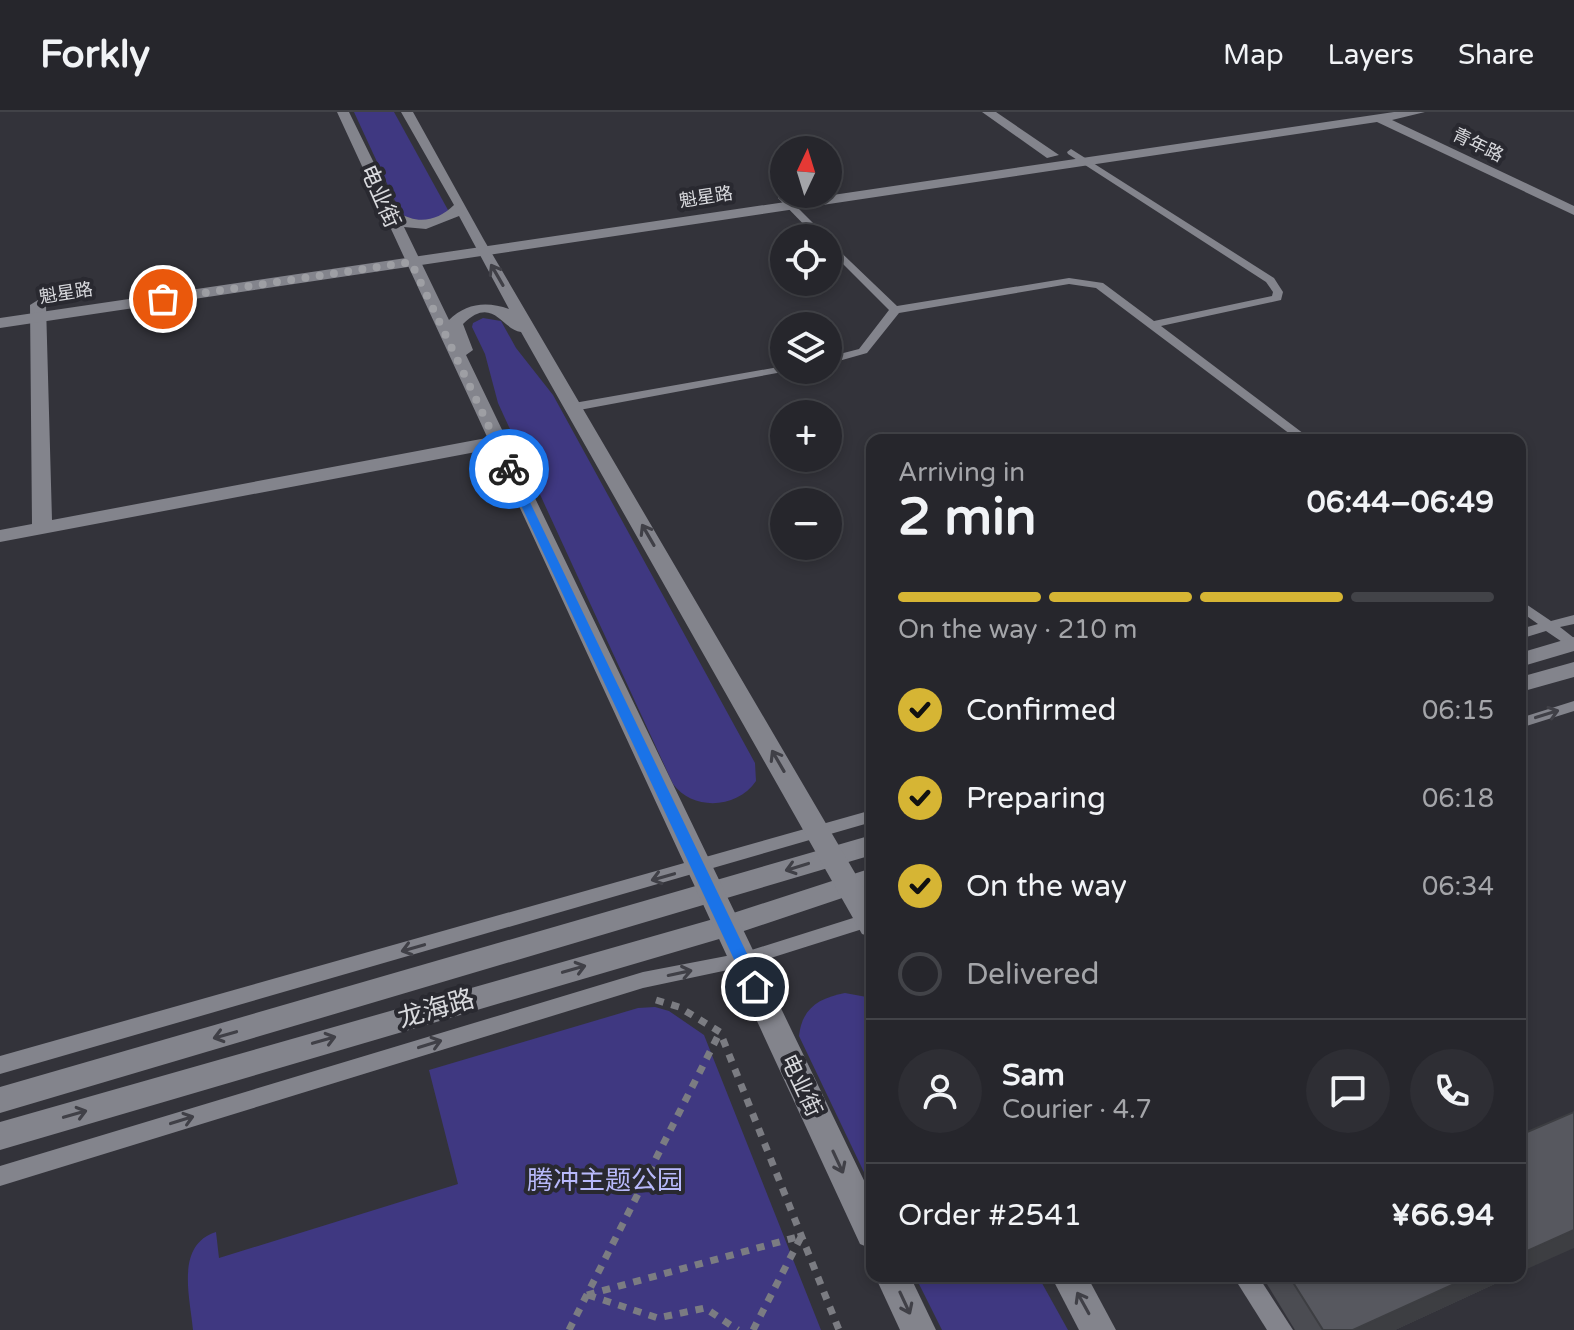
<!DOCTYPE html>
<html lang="en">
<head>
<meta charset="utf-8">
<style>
	:root { --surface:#26262c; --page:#2e2e34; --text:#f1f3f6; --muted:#a4a5a9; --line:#424348; --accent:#d6b534 }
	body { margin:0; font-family:"Varela Round","Noto Sans SC",sans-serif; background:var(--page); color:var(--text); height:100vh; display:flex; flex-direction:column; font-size:30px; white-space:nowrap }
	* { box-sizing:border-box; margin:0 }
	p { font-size:26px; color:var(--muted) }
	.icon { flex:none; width:44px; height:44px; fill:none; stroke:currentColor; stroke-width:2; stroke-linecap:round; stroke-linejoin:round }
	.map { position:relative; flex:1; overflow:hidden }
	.details { position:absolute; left:866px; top:322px; width:660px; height:848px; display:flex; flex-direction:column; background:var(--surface); border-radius:16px; box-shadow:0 4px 12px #0003,0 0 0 2px var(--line) }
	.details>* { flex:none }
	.needle { width:52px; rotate:4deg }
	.fabs { position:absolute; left:770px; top:24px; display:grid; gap:16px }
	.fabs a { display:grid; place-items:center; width:72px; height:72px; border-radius:50%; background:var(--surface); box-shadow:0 4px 12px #0003,0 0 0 2px var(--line); font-size:40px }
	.pin { position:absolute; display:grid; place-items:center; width:68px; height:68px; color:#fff; margin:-34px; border:4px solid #fff; border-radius:50%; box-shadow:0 2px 8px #0007 }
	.courier { position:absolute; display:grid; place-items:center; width:80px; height:80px; margin:-40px; border:6px solid #1a73e8; border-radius:50%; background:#fff; color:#222; box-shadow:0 2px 10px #0007 }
	.overview em { font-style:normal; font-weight:700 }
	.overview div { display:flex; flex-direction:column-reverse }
	.overview { display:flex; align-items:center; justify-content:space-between; height:136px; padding:0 32px }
	h1 { font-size:52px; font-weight:700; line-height:60px }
	.bar { display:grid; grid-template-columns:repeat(4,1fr); gap:12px 8px; align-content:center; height:96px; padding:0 32px }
	.bar i { height:10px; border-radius:6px; background:var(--line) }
	.bar .current { background:var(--accent) }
	.bar p { grid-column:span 4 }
	.line { display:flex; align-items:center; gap:20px; padding:0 32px; border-top:2px solid var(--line) }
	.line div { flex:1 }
	.round { display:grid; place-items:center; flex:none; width:84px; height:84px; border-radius:42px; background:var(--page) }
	ol { padding:0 32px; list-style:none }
	li { display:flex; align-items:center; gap:24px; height:88px }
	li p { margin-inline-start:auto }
	li .icon { padding:8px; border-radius:50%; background:var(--accent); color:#111; stroke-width:4 }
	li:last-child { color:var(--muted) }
	li i { width:44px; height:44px; border:4px solid var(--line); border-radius:50% }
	header { display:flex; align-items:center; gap:48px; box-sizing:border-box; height:112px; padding:0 40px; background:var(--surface); border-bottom:2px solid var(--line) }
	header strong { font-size:38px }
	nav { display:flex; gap:44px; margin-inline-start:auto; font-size:28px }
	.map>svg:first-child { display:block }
	.green { fill:#3f3881 }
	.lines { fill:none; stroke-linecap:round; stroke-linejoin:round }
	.path { stroke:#7b7c82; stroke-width:7; stroke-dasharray:8 8; stroke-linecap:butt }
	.service { fill:#83848c; fill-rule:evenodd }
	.minor { fill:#83848c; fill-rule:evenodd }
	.tertiary { fill:#83848c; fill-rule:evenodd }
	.secondary { fill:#83848c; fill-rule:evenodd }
	.wall { fill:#4b4c52 }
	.shaded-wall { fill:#3d3e42 }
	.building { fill:#57585f; stroke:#3d3e42; stroke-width:2 }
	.oneway { stroke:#404047 }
	.route { fill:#1a73e8 }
	.done { stroke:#9e9fa4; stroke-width:8; stroke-dasharray:0 14.4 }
	.labels { text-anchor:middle; stroke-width:8; stroke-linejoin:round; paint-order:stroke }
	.far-street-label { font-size:18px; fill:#d8d9dd; stroke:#292930 }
	.street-label { font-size:22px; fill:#d8d9dd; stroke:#292930 }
	.near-street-label { font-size:26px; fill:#d8d9dd; stroke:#292930 }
	.near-park-label { font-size:26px; fill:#b8b9fa; stroke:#292930 }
</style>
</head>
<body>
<header>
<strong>Forkly</strong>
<nav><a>Map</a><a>Layers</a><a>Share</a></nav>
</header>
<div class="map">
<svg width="1574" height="1218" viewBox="0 0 1574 1218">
	<rect width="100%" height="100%" fill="#33333a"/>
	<g class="green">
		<polygon points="354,0 394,0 448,98 446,103 422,110 402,104"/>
		<path d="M 483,206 L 501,209 L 516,236 L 553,283 L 755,651 L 756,669 C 737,697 693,699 673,672 L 498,291 L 485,242 L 472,215 L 473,211 Z"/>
		<path d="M 845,881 L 872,886 L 872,1077 L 799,924 C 802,896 819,886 845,881 Z"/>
		<path d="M 655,895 L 669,899 L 704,923 L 821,1218 L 193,1218 C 190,1185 175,1133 216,1120 L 219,1146 L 458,1072 L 429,958 L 638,896 Z"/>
		<polygon points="915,1164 1038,1164 1068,1218 942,1218"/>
	</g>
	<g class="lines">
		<g class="path">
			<polyline points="656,888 679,895 720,920 839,1218"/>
			<polyline points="587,1183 801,1124"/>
			<polyline points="588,1183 658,1206 705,1196 738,1218"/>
			<polyline points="569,1218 720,920"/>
			<polyline points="753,1218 801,1125"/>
		</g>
		<g class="service">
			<polygon points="1071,37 1274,166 1283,180 1281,188 1161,214 1312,328 1298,328 1096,176 1069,172 899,201 867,241 828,252 828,245 859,237 889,198 828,137 828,128 897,194 1069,166 1103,171 1154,209 1272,184 1273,180 1266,170 1068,42 1067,40"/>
			<polygon points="778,82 784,82 828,126 817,126 778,86"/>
			<polygon points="784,254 784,258 788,259 574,299 568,295 574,291"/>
			<polygon points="1520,488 1551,509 1574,503 1574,512 1560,515 1574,526 1574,538 1546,519 1520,527 1520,517 1538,512 1520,499"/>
			<polygon points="1574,589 1574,599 1520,616 1520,606"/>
			<polygon points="872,698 872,710 0,962 0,944"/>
			<polygon points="872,800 872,814 742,855 643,876 0,1074 0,1054 643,860 742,841"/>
			<polygon points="1233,1164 1258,1164 1293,1218 1267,1218"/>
		</g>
		<g class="minor">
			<polygon points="982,0 996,0 1059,43 1047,46"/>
			<polygon points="38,188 46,193 52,408 497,324 506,330 497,336 0,430 0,418 32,412 30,193"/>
		</g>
		<g class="tertiary">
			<polygon points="1394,0 1425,0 1392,8 1574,94 1574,103 1377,10 0,216 0,206"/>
			<polygon points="1574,525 1574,539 1520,555 1520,541"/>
			<polygon points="1574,550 1574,565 1520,580 1520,565"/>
			<polygon points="872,723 872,743 0,1001 0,975"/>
			<polygon points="872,756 872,776 726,825 0,1038 0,1010 724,804"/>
		</g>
		<g class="secondary">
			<path d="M 337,0 L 349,0 L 398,100 C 417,113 438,109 454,93 L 401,0 L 413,0 L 484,128 L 872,790 L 872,825 L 862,822 L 521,220 C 501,217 493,183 463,212 L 473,238 L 466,243 L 872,1085 L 872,1137 L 860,1132 ZM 459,104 L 509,197 C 487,189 466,191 449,208 L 404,115 L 426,117 Z"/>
			<polygon points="875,1164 910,1164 936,1218 900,1218"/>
			<polygon points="1051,1164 1087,1164 1116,1218 1079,1218"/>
		</g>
	</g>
	<polygon class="wall" points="1262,1164 1512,1164 1395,1218 1295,1218"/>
	<g class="shaded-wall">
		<polygon points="1574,1118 1574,1136 1520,1160 1520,1142"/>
		<polygon points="1472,1164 1512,1164 1395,1218 1353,1218"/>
	</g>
	<g class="building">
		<polygon points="1574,1000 1574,1118 1520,1142 1520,1023"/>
		<polygon points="1289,1164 1472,1164 1353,1218 1323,1218"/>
	</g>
	<defs><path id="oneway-shaft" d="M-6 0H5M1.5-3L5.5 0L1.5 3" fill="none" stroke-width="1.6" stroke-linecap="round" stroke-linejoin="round" transform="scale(2)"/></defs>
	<g class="oneway">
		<use href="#oneway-shaft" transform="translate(497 163) rotate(-120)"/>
		<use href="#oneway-shaft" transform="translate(648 423) rotate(-120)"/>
		<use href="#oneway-shaft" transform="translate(1547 602) rotate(-17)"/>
		<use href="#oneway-shaft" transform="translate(778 649) rotate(-120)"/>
		<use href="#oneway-shaft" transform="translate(797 755) rotate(163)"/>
		<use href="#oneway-shaft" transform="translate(663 765) rotate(164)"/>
		<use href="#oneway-shaft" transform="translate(413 836) rotate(164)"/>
		<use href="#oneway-shaft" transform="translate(574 857) rotate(-16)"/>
		<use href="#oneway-shaft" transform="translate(680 861) rotate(-12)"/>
		<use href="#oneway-shaft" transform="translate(225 923) rotate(164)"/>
		<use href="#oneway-shaft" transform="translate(324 928) rotate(-16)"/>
		<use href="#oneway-shaft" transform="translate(430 932) rotate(-17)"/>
		<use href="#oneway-shaft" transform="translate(75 1002) rotate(-16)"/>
		<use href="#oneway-shaft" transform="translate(182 1008) rotate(-17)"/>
		<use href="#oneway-shaft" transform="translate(838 1050) rotate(65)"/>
		<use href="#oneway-shaft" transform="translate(905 1191) rotate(65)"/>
		<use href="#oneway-shaft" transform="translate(1083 1191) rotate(-119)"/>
	</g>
	<polygon class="route" points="509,354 514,357 763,875 761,880 750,880 747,875 504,357"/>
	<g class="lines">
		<polyline class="done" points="163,187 411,150 509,357"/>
	</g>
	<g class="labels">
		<g class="far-street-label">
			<text transform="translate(1478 33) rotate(26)" y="6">青年路</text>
			<text transform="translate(706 85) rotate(-9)" y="6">魁星路</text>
			<text transform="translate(66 181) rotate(-9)" y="6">魁星路</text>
		</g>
		<g class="street-label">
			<text transform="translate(381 84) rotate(66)" y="8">电业街</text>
			<text transform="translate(802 973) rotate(65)" y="8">电业街</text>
		</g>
		<g class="near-street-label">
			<text transform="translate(436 896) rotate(-16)" y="9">龙海路</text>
		</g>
		<g class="near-park-label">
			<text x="605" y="1077">腾冲主题公园</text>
		</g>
	</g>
</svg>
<div class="fabs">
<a><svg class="needle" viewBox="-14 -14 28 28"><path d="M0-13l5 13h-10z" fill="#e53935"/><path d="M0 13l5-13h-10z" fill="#a4a5a9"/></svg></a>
<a><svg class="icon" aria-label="locate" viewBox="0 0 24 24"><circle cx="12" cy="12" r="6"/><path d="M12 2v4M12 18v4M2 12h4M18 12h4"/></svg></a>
<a><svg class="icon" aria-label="layers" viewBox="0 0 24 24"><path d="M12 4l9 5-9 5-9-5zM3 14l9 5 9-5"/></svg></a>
<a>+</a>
<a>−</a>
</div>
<div class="pin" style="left:163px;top:187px;background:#ea580c"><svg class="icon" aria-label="bag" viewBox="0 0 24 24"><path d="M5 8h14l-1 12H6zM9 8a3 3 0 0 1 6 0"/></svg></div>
<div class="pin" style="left:755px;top:875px;background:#1f2937"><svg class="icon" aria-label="home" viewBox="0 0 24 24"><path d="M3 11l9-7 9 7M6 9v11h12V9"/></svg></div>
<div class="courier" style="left:509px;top:357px"><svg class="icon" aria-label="bike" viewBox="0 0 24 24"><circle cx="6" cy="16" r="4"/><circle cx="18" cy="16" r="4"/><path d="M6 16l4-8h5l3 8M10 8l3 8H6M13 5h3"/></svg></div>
<section class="details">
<div class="overview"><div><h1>2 min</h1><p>Arriving in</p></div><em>06:44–06:49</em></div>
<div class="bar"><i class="current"></i><i class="current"></i><i class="current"></i><i></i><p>On the way · 210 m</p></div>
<ol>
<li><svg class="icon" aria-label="check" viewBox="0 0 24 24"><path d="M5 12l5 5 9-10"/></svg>Confirmed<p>06:15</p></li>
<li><svg class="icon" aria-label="check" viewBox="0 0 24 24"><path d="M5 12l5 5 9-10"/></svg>Preparing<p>06:18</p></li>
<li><svg class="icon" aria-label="check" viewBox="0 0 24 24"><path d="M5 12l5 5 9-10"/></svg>On the way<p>06:34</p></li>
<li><i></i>Delivered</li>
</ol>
<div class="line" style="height:144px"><a class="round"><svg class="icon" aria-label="person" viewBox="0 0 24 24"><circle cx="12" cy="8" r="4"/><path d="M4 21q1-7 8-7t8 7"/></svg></a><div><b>Sam</b><p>Courier · 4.7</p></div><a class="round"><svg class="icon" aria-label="chat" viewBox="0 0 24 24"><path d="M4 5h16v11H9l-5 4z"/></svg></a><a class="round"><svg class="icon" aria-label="phone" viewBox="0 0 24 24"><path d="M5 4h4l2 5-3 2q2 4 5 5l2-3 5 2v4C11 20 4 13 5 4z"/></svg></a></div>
<div class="line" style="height:104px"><div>Order #2541</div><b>¥66.94</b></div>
</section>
</div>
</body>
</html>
